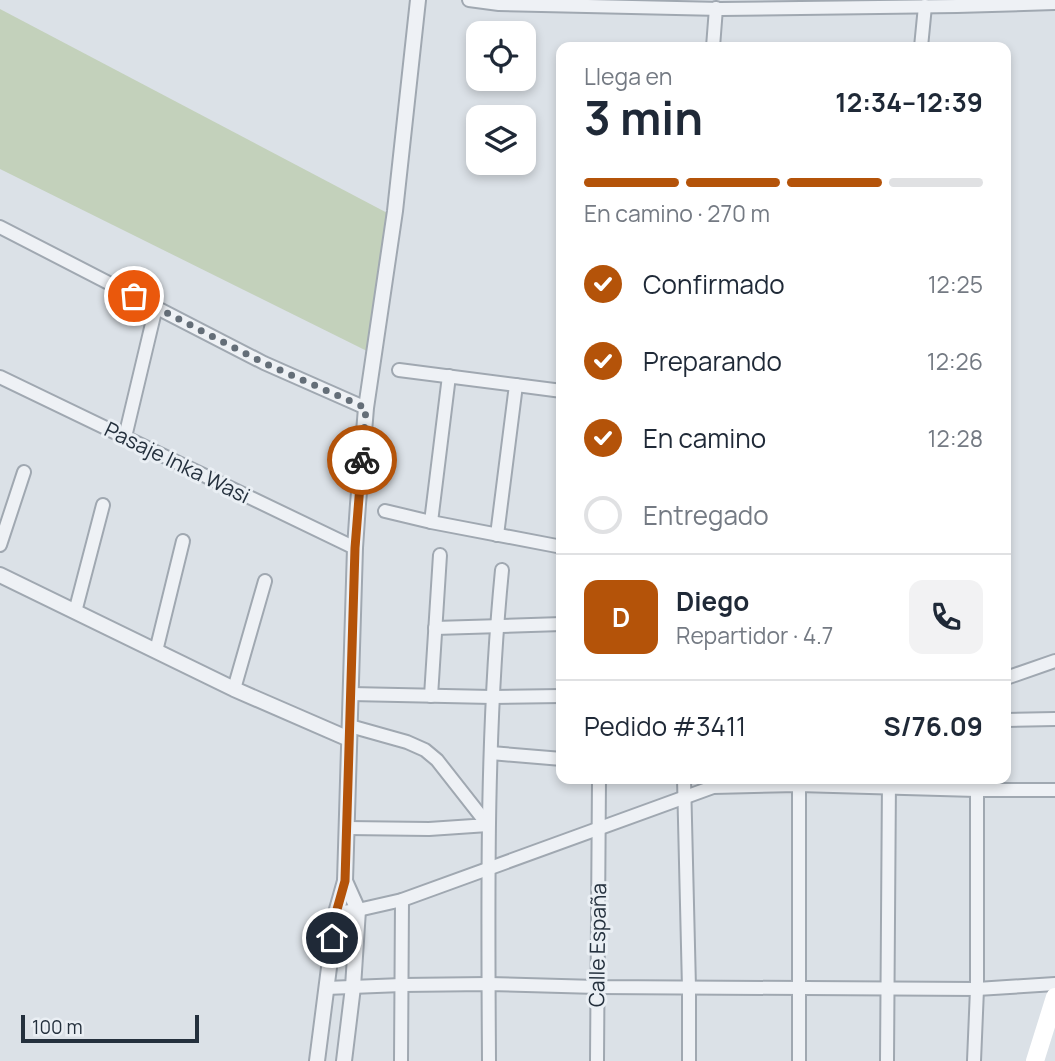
<!DOCTYPE html>
<html lang="es">
<head>
<meta charset="utf-8">
<style>
	:root { --surface:#fff; --page:#f2f2f3; --text:#1f2937; --muted:#747a83; --line:#e0e1e3; --accent:#b45309 }
	body { margin:0; font-family:Manrope,sans-serif; background:var(--page); color:var(--text); height:100vh; display:flex; flex-direction:column; font-size:26px; white-space:nowrap }
	* { box-sizing:border-box; margin:0 }
	p { font-size:23px; color:var(--muted) }
	.icon { flex:none; width:38px; height:38px; fill:none; stroke:currentColor; stroke-width:2; stroke-linecap:round; stroke-linejoin:round }
	.map { position:relative; flex:1; overflow:hidden }
	.side { position:absolute; left:556px; top:42px; width:455px; height:742px; display:flex; flex-direction:column; background:var(--surface); border-radius:14px; box-shadow:0 4px 10px #0003 }
	.side>* { flex:none }
	.fabs { position:absolute; left:466px; top:21px; display:grid; gap:14px }
	.fabs a { display:grid; place-items:center; width:70px; height:70px; border-radius:14px; background:var(--surface); box-shadow:0 4px 10px #0003; font-size:35px }
	.scale { position:absolute; left:21px; bottom:18px; width:178px; box-sizing:border-box; padding-left:7px; border:4px solid #24303d; border-top:0; font-size:19px; line-height:24px; white-space:nowrap; color:#24303d; -webkit-text-stroke:5px #eaeff4; paint-order:stroke }
	.pin { position:absolute; display:grid; place-items:center; width:60px; height:60px; color:#fff; margin:-30px; border:4px solid #fff; border-radius:50%; box-shadow:0 2px 7px #0007 }
	.courier { position:absolute; display:grid; place-items:center; width:70px; height:70px; margin:-35px; border:5px solid #b45309; border-radius:50%; background:#fff; color:#222; box-shadow:0 2px 9px #0007 }
	.overview em { font-style:normal; font-weight:700 }
	.overview div { display:flex; flex-direction:column-reverse }
	.overview { display:flex; align-items:center; justify-content:space-between; height:119px; padding:0 28px }
	h1 { font-size:46px; font-weight:700; line-height:52px }
	.bar { display:grid; grid-template-columns:repeat(4,1fr); gap:10px 7px; align-content:center; height:84px; padding:0 28px }
	.bar i { height:9px; border-radius:5px; background:var(--line) }
	.bar .selected { background:var(--accent) }
	.bar p { grid-column:span 4 }
	.line { display:flex; align-items:center; gap:18px; padding:0 28px; border-top:2px solid var(--line) }
	.line div { flex:1 }
	.round { display:grid; place-items:center; flex:none; width:74px; height:74px; border-radius:14px; background:var(--page) }
	ol { padding:0 28px; list-style:none }
	li { display:flex; align-items:center; gap:21px; height:77px }
	li p { margin-inline-start:auto }
	li .icon { padding:7px; border-radius:50%; background:var(--accent); color:#fff; stroke-width:4 }
	li:last-child { color:var(--muted) }
	li i { width:38px; height:38px; border:4px solid var(--line); border-radius:50% }
	.map>svg:first-child { display:block }
	.green { fill:#c3d1bb }
	.lines { fill:none; stroke-linecap:round; stroke-linejoin:round }
	.minor-casing { stroke:#a0a8b1; stroke-width:16 }
	.tertiary-casing { stroke:#a0a8b1; stroke-width:18 }
	.minor { stroke:#eef1f5; stroke-width:12 }
	.tertiary { stroke:#eef1f5; stroke-width:14 }
	.secondary { stroke:#fff; stroke-width:18 }
	.done { stroke:#646e78; stroke-width:7; stroke-dasharray:0 12.6 }
	.route { stroke:#b45309; stroke-width:9 }
	.labels { text-anchor:middle; stroke-width:6; stroke-linejoin:round; paint-order:stroke }
	.street-label { font-size:21px; fill:#24303d; stroke:#eaeff4 }
</style>
</head>
<body>
<div class="map">
<svg width="1055" height="1061" viewBox="0 0 1055 1061">
	<rect width="100%" height="100%" fill="#dbe1e7"/>
	<polygon class="green" points="0,9 393,216 375,355 0,169"/>
	<g class="lines">
		<g class="minor-casing">
			<g id="minor">
				<polyline points="469,0 499,4 721,9 957,6 1055,3"/>
				<polyline points="713,47 716,8"/>
				<polyline points="921,47 925,6"/>
				<polyline points="0,227 264,363 366,408"/>
				<polyline points="399,370 562,391"/>
				<polyline points="0,377 355,548"/>
				<polyline points="125,437 156,307"/>
				<polyline points="385,511 431,522 562,547"/>
				<polyline points="431,522 449,376"/>
				<polyline points="497,535 516,385"/>
				<polyline points="0,545 24,472"/>
				<polyline points="75,612 103,505"/>
				<polyline points="435,628 562,624"/>
				<polyline points="156,651 183,541"/>
				<polyline points="1006,678 1055,661"/>
				<polyline points="234,689 265,581"/>
				<polyline points="351,694 492,697 562,696"/>
				<polyline points="431,696 440,555"/>
				<polyline points="1006,720 1055,719"/>
				<polyline points="491,753 562,759"/>
				<polyline points="684,779 689,988 689,1061"/>
				<polyline points="799,779 799,1061"/>
				<polyline points="347,828 429,829 488,825 437,760 425,750 407,742 350,726"/>
				<polyline points="336,913 358,910 402,900 713,787 798,785 976,790 1055,790"/>
				<polyline points="326,988 402,985 488,984 597,987 977,989 1055,984"/>
				<polyline points="401,1061 402,900"/>
				<path d="M 489,1061 C 488,897 486,733 502,570"/>
				<polyline points="597,1061 599,779"/>
				<polyline points="887,1061 889,779"/>
				<polyline points="974,1061 977,989 977,779"/>
			</g>
		</g>
		<g class="tertiary-casing">
			<g id="tertiary">
				<polyline points="0,575 234,689 349,739"/>
				<polyline points="317,1061 336,913 345,881 355,548 358,504 366,408 395,211 418,0"/>
				<polyline points="344,1061 353,987 358,910 345,881"/>
			</g>
		</g>
		<use href="#minor" class="minor"/>
		<use href="#tertiary" class="tertiary"/>
		<polyline class="secondary" points="1035,1061 1055,997"/>
	</g>
	<g class="lines">
		<polyline class="done" points="134,296 264,363 366,408 362,460"/>
		<polyline class="route" points="332,938 336,913 345,881 355,548 362,460"/>
	</g>
	<g class="labels">
		<g class="street-label">
			<text transform="translate(177 463) rotate(26)" y="7">Pasaje Inka Wasi</text>
			<text transform="translate(598 945) rotate(-89)" y="7">Calle España</text>
		</g>
	</g>
</svg>
<div class="fabs">
<a><svg class="icon" aria-label="locate" viewBox="0 0 24 24"><circle cx="12" cy="12" r="6"/><path d="M12 2v4M12 18v4M2 12h4M18 12h4"/></svg></a>
<a><svg class="icon" aria-label="layers" viewBox="0 0 24 24"><path d="M12 4l9 5-9 5-9-5zM3 14l9 5 9-5"/></svg></a>
</div>
<div class="scale">100 m</div>
<div class="pin" style="left:134px;top:296px;background:#ea580c"><svg class="icon" aria-label="bag" viewBox="0 0 24 24"><path d="M5 8h14l-1 12H6zM9 8a3 3 0 0 1 6 0"/></svg></div>
<div class="pin" style="left:332px;top:938px;background:#1f2937"><svg class="icon" aria-label="home" viewBox="0 0 24 24"><path d="M3 11l9-7 9 7M6 9v11h12V9"/></svg></div>
<div class="courier" style="left:362px;top:460px"><svg class="icon" aria-label="bike" viewBox="0 0 24 24"><circle cx="6" cy="16" r="4"/><circle cx="18" cy="16" r="4"/><path d="M6 16l4-8h5l3 8M10 8l3 8H6M13 5h3"/></svg></div>
<section class="side">
<div class="overview"><div><h1>3 min</h1><p>Llega en</p></div><em>12:34–12:39</em></div>
<div class="bar"><i class="selected"></i><i class="selected"></i><i class="selected"></i><i></i><p>En camino · 270 m</p></div>
<ol>
<li><svg class="icon" aria-label="check" viewBox="0 0 24 24"><path d="M5 12l5 5 9-10"/></svg>Confirmado<p>12:25</p></li>
<li><svg class="icon" aria-label="check" viewBox="0 0 24 24"><path d="M5 12l5 5 9-10"/></svg>Preparando<p>12:26</p></li>
<li><svg class="icon" aria-label="check" viewBox="0 0 24 24"><path d="M5 12l5 5 9-10"/></svg>En camino<p>12:28</p></li>
<li><i></i>Entregado</li>
</ol>
<div class="line" style="height:126px"><b class="round" style="background:var(--accent);color:#fff">D</b><div><b>Diego</b><p>Repartidor · 4.7</p></div><a class="round"><svg class="icon" aria-label="phone" viewBox="0 0 24 24"><path d="M5 4h4l2 5-3 2q2 4 5 5l2-3 5 2v4C11 20 4 13 5 4z"/></svg></a></div>
<div class="line" style="height:91px"><div>Pedido #3411</div><b>S/76.09</b></div>
</section>
</div>
</body>
</html>
